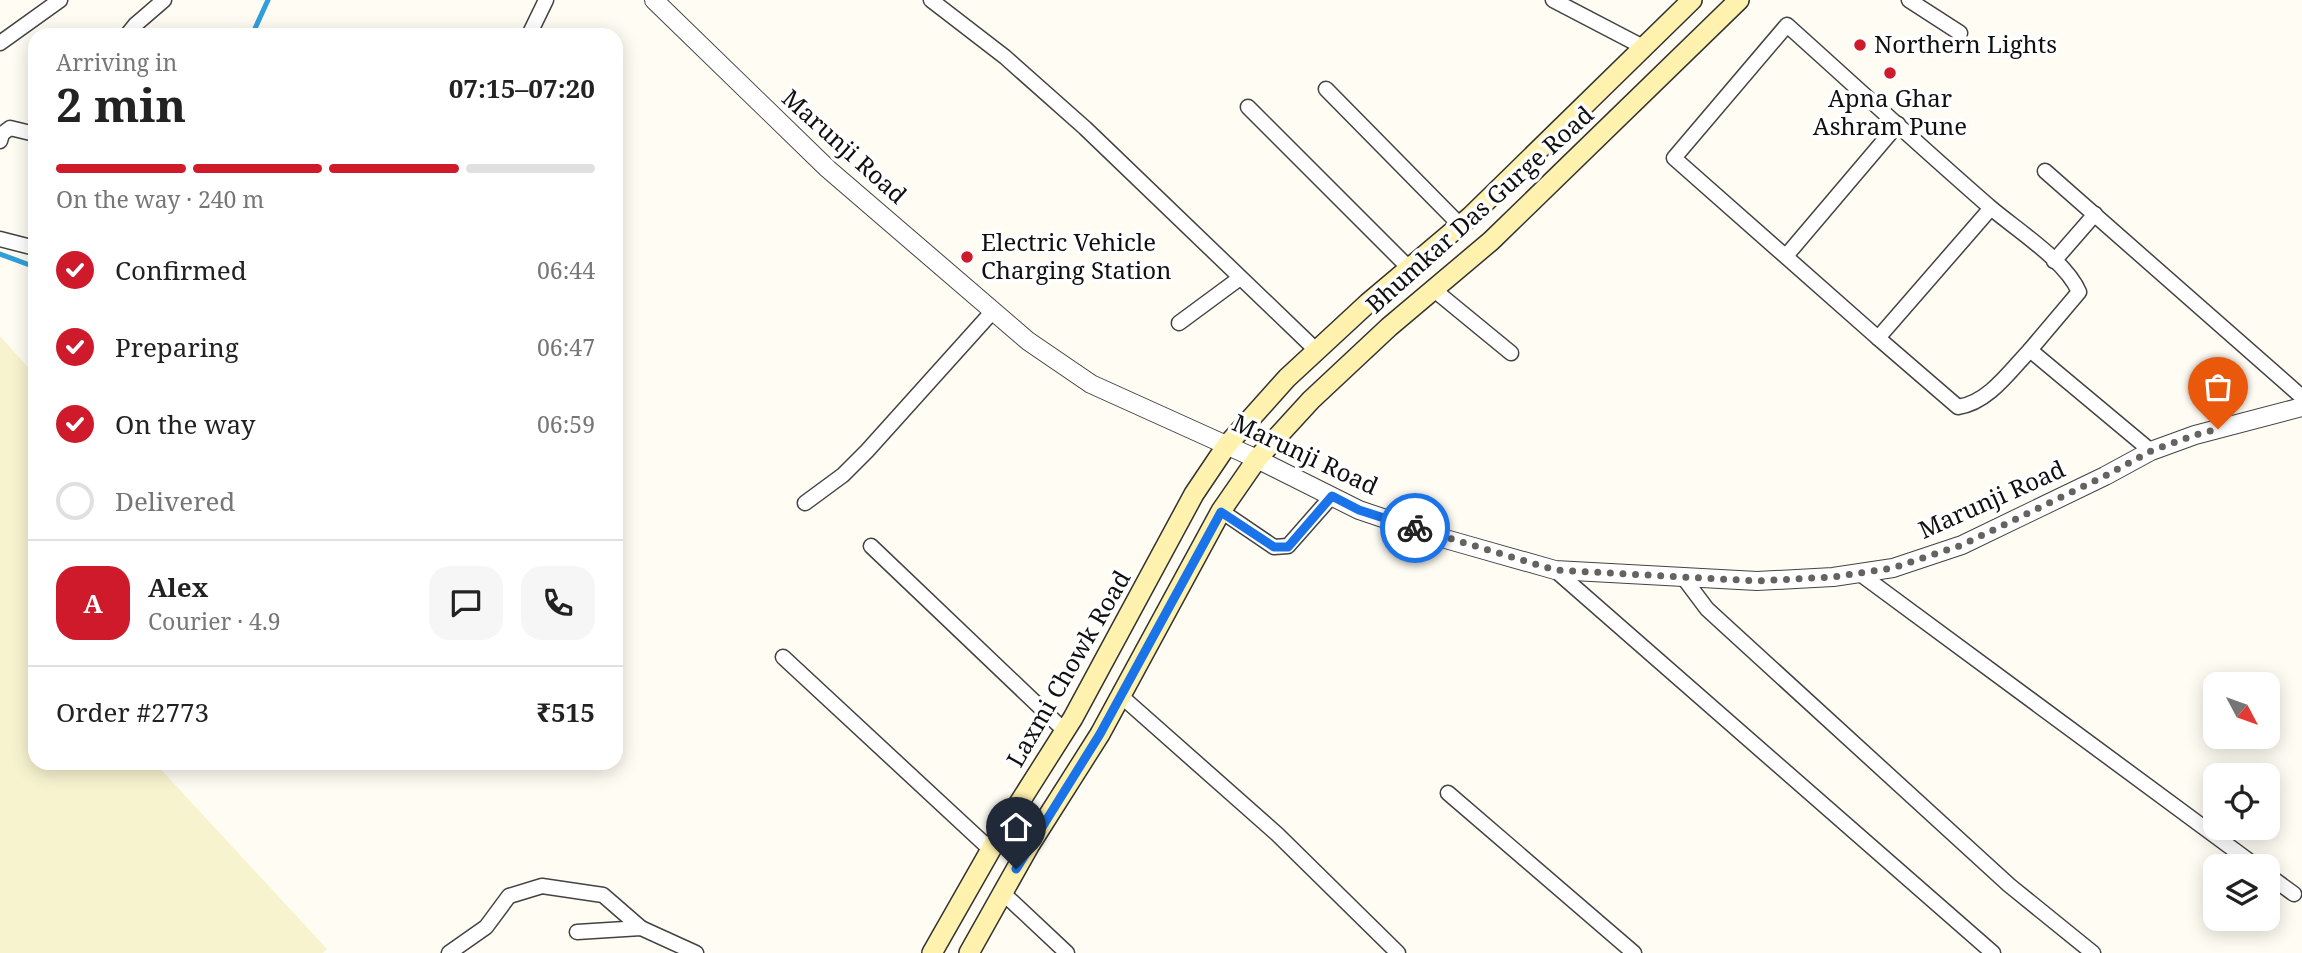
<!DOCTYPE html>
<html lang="en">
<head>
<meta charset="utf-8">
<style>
	:root { --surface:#fff; --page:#f6f6f6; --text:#222; --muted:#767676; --line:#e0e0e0; --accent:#ce1a2b }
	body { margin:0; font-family:"Noto Serif",serif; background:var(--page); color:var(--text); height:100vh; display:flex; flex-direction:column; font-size:26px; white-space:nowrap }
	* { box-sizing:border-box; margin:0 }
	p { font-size:23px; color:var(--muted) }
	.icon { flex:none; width:38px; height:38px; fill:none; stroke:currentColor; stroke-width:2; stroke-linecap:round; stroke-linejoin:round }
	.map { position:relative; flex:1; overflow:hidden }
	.details { position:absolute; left:28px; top:28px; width:595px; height:742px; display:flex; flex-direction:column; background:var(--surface); border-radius:21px; box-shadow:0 4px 18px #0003 }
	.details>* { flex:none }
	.needle { width:46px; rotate:131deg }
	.fabs { position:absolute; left:2203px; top:672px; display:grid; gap:14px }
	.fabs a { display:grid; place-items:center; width:77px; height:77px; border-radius:14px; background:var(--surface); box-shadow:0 4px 18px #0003; font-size:35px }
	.pin { position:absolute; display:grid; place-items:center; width:60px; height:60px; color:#fff; margin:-72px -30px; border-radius:50% 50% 50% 0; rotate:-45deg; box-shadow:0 0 7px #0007 }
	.pin .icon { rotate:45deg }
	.courier { position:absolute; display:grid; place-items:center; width:70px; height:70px; margin:-35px; border:5px solid #1a73e8; border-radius:50%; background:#fff; color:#222; box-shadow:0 2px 9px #0007 }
	.head em { font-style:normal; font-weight:700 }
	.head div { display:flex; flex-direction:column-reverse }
	.head { display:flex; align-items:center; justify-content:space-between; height:119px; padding:0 28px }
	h1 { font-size:46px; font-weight:700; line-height:52px }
	.bar { display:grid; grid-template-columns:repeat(4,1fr); gap:10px 7px; align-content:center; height:84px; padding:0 28px }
	.bar i { height:9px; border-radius:5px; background:var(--line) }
	.bar .selected { background:var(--accent) }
	.bar p { grid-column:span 4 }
	.line { display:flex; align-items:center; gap:18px; padding:0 28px; border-top:2px solid var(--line) }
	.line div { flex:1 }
	.round { display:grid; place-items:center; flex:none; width:74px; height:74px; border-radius:21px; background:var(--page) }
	ol { padding:0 28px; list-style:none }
	li { display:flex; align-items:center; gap:21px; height:77px }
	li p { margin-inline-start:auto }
	li .icon { padding:7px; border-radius:50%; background:var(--accent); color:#fff; stroke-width:4 }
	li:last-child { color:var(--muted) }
	li i { width:38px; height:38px; border:4px solid var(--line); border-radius:50% }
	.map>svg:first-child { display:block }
	.farmland { fill:#f8f3cf }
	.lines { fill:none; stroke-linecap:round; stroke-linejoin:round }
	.stream { stroke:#329fda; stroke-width:5 }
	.minor-casing { stroke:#434343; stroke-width:17 }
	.tertiary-casing { stroke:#434343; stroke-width:20 }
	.secondary-casing { stroke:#323232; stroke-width:22 }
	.minor { stroke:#fff; stroke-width:14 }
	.tertiary { stroke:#fff; stroke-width:18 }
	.secondary { stroke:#fff2ae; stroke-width:19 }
	.done { stroke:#64635f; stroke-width:7; stroke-dasharray:0 12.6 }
	.route { stroke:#1a73e8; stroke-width:9 }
	.poi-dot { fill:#ce1a2b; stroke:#fff; stroke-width:2.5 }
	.labels { text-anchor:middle; stroke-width:7; stroke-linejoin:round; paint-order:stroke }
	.poi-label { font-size:24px; fill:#101010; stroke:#fff; text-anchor:start }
	.street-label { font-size:24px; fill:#101010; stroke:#fff }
</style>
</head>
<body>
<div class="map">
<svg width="2302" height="953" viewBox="0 0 2302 953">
	<rect width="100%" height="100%" fill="#fffcf3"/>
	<polygon class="farmland" points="0,336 35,375 35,763 155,763 327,949 323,953 0,953"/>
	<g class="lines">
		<g class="stream">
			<polyline points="252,35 268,0"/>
			<polyline points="0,254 35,267"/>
		</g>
		<g class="minor-casing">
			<g id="minor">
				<polyline points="931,0 1005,57 1085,128 1317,351"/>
				<polyline points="1553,0 1645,48"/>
				<polyline points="1909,0 1960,33"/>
				<polyline points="127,35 135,25 164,0"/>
				<polyline points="529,35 546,0"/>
				<polyline points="0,43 60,0"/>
				<polyline points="1326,89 1460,225"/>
				<polyline points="1248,107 1409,268"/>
				<polyline points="0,141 2,134 10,128 35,134"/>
				<polyline points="2045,171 2302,397"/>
				<path d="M 1991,208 L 1878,338 L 1674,158 L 1787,25 C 1855,86 1922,148 1991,208 C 2017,230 2066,261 2079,292 L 2030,350 L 2151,451"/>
				<polyline points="0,239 35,248"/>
				<polyline points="1786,256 1898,124"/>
				<polyline points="2054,261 2095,214"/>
				<polyline points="1433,289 1511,353"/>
				<polyline points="1179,323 1240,278"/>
				<path d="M 1878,338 L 1958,407 C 1988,403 2010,371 2030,350"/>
				<polyline points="805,503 843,475 867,451 993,311"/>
				<polyline points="1221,511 1274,547 1288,546 1332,496"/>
				<polyline points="871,546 1065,731"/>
				<polyline points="1555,570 1993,953"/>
				<polyline points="1859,573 2256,866"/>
				<polyline points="1683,577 1707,609 2009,885 2093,953"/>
				<polyline points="783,657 991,850"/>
				<polyline points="1121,696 1277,834 1398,953"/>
				<polyline points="1448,793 1634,953"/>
				<polyline points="2268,875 2294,894"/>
				<polyline points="1003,893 1067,953"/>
				<polyline points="577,932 641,928 696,953"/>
				<polyline points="449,953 486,927 509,896 542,886 603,895 641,928"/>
			</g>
		</g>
		<g class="tertiary-casing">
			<polyline id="tertiary" points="654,0 828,169 1028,341 1091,384 1257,459 1359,510 1442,538 1555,570 1757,581 1833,577 1893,568 1962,545 2105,476 2151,451 2195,435 2302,407"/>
		</g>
		<g class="secondary-casing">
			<g id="secondary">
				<polyline points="932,953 1002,830 1073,718 1194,494 1227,445 1287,378 1368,303 1470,217 1692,0"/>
				<polyline points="969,953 1029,846 1100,734 1221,511 1257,459 1311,400 1389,327 1491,241 1739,0"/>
			</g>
		</g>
		<use href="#minor" class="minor"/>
		<use href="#tertiary" class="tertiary"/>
		<use href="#secondary" class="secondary"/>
	</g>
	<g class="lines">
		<polyline class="done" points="1415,528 1555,570 1757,581 1833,577 1893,568 1962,545 2105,476 2151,451 2195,435 2218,429"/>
		<polyline class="route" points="1016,869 1100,734 1221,512 1274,547 1288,547 1332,496 1359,510 1415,528"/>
	</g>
	<g class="poi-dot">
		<circle cx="1860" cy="45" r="7"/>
		<circle cx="1890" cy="73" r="7"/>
		<circle cx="967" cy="257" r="7"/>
	</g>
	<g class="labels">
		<g class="poi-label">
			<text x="1874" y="53">Northern Lights</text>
			<text x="1890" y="107" text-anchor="middle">Apna Ghar<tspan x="1890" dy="28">Ashram Pune</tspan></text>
			<text x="981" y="251">Electric Vehicle<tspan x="981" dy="28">Charging Station</tspan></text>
		</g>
		<g class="street-label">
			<text transform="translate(844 147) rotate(42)" y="8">Marunji Road</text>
			<text transform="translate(1480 210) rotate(-42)" y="8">Bhumkar Das Gurge Road</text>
			<text transform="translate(1305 455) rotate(25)" y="8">Marunji Road</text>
			<text transform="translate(1992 500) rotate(-24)" y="8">Marunji Road</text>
			<text transform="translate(1069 669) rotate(-60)" y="8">Laxmi Chowk Road</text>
		</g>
	</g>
</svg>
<div class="fabs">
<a><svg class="needle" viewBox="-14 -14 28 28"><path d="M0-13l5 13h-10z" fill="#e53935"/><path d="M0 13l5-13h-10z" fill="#767676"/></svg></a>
<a><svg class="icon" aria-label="locate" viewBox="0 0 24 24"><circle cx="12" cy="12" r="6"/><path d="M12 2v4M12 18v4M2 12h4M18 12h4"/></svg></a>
<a><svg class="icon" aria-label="layers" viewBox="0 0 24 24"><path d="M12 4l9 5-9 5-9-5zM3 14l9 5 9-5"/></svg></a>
</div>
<div class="pin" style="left:2218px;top:429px;background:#ea580c"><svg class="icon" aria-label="bag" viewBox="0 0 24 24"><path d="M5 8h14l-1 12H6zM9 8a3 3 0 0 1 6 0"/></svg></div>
<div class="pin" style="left:1016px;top:869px;background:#1f2937"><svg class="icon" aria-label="home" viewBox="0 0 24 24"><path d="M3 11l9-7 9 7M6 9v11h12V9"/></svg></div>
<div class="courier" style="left:1415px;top:528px"><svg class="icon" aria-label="bike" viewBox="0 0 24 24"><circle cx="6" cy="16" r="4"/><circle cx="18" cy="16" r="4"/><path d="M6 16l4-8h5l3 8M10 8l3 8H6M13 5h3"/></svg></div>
<section class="details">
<div class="head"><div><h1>2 min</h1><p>Arriving in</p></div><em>07:15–07:20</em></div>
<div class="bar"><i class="selected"></i><i class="selected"></i><i class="selected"></i><i></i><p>On the way · 240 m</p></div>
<ol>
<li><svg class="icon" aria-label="check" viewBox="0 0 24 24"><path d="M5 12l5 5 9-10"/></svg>Confirmed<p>06:44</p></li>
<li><svg class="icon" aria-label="check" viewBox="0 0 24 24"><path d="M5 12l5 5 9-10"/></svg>Preparing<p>06:47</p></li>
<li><svg class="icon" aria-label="check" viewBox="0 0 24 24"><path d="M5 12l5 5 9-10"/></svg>On the way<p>06:59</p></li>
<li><i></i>Delivered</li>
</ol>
<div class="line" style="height:126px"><b class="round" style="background:var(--accent);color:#fff">A</b><div><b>Alex</b><p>Courier · 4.9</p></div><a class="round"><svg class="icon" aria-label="chat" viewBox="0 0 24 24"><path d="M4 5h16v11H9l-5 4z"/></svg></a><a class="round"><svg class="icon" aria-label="phone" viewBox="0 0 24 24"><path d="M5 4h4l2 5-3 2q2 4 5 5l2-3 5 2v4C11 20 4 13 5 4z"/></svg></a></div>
<div class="line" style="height:91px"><div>Order #2773</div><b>₹515</b></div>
</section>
</div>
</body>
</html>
